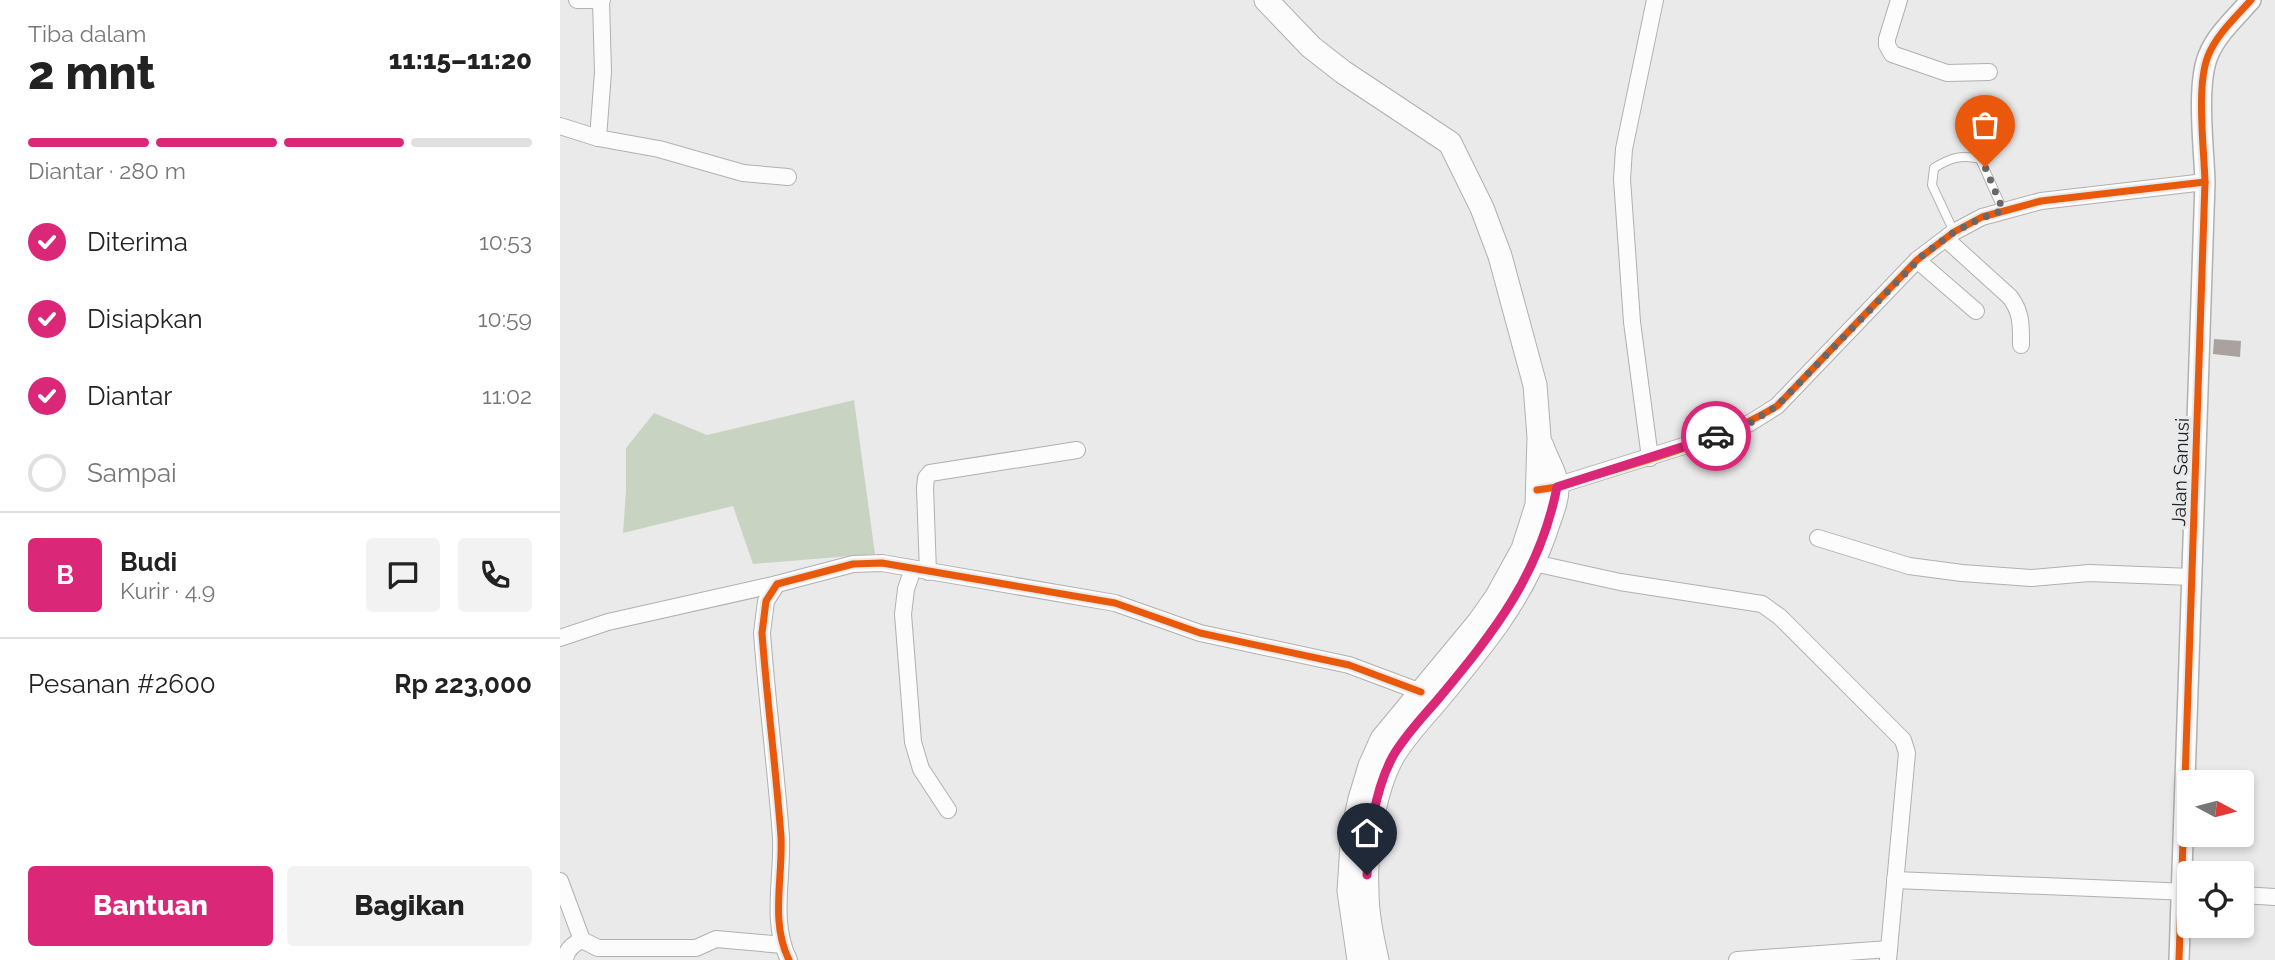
<!DOCTYPE html>
<html lang="id">
<head>
<meta charset="utf-8">
<style>
	:root { --surface:#fff; --page:#f2f2f2; --text:#222; --muted:#767676; --line:#e0e0e0; --accent:#db2777 }
	body { margin:0; font-family:Raleway,sans-serif; background:var(--page); color:var(--text); height:100vh; display:flex; flex-direction:column; font-size:26px; white-space:nowrap }
	* { box-sizing:border-box; margin:0 }
	p { font-size:23px; color:var(--muted) }
	.icon { flex:none; width:38px; height:38px; fill:none; stroke:currentColor; stroke-width:2; stroke-linecap:round; stroke-linejoin:round }
	.map { position:relative; flex:1; overflow:hidden }
	.details { display:flex; flex-direction:column; background:var(--surface); width:560px }
	.details>* { flex:none }
	.needle { width:46px; rotate:97deg }
	.tools { position:absolute; left:1617px; top:770px; display:grid; gap:14px }
	.tools a { display:grid; place-items:center; width:77px; height:77px; border-radius:7px; background:var(--surface); box-shadow:0 4px 10px #0003; font-size:35px }
	.pin { position:absolute; display:grid; place-items:center; width:60px; height:60px; color:#fff; margin:-72px -30px; border-radius:50% 50% 50% 0; rotate:-45deg; box-shadow:0 0 7px #0007 }
	.pin .icon { rotate:45deg }
	.courier { position:absolute; display:grid; place-items:center; width:70px; height:70px; margin:-35px; border:5px solid #db2777; border-radius:50%; background:#fff; color:#222; box-shadow:0 2px 9px #0007 }
	.head em { font-style:normal; font-weight:800 }
	.head div { display:flex; flex-direction:column-reverse }
	.head { display:flex; align-items:center; justify-content:space-between; height:119px; padding:0 28px }
	h1 { font-size:46px; font-weight:800; line-height:52px }
	.bar { display:grid; grid-template-columns:repeat(4,1fr); gap:10px 7px; align-content:center; height:84px; padding:0 28px }
	.bar i { height:9px; border-radius:5px; background:var(--line) }
	.bar .selected { background:var(--accent) }
	.bar p { grid-column:span 4 }
	.line { display:flex; align-items:center; gap:18px; padding:0 28px; border-top:2px solid var(--line) }
	.line div { flex:1 }
	.round { display:grid; place-items:center; flex:none; width:74px; height:74px; border-radius:7px; background:var(--page) }
	ol { padding:0 28px; list-style:none }
	li { display:flex; align-items:center; gap:21px; height:77px }
	li p { margin-inline-start:auto }
	li .icon { padding:7px; border-radius:50%; background:var(--accent); color:#fff; stroke-width:4 }
	li:last-child { color:var(--muted) }
	li i { width:38px; height:38px; border:4px solid var(--line); border-radius:50% }
	.cta { display:flex; gap:14px; margin-top:auto; padding:14px 28px }
	.cta a { flex:1; height:80px; border-radius:7px; background:var(--accent); color:#fff; font-size:28px; font-weight:800; line-height:80px; text-align:center }
	.cta a+a { background:var(--page); color:var(--text) }
	main { display:flex; flex:1; min-height:0 }
	.map>svg:first-child { display:block }
	.green { fill:#c8d4c1 }
	.building { fill:#aaa29f }
	.lines { fill:none; stroke-linecap:round; stroke-linejoin:round }
	.service-casing { stroke:#b0b0b0; stroke-width:10 }
	.minor-casing { stroke:#b0b0b0; stroke-width:18 }
	.tertiary-casing { stroke:#b0b0b0; stroke-width:22 }
	.secondary-casing { stroke:#b0b0b0; stroke-width:25 }
	.service { stroke:#fcfcfc; stroke-width:8 }
	.minor { stroke:#fcfcfc; stroke-width:16 }
	.tertiary { stroke:#fcfcfc; stroke-width:19 }
	.secondary { stroke:#fcfcfc; stroke-width:23 }
	.cycleway-casing { stroke:#e9eaec; stroke-width:11 }
	.cycleway { stroke:#e8590c; stroke-width:7 }
	.done { stroke:#686868; stroke-width:7; stroke-dasharray:0 12.6 }
	.route { stroke:#db2777; stroke-width:9 }
	.labels { text-anchor:middle; stroke-width:7; stroke-linejoin:round; paint-order:stroke }
	.street-label { font-size:19px; fill:#222; stroke:#e9eaec }
</style>
</head>
<body>
<main>
<section class="details">
<div class="head"><div><h1>2 mnt</h1><p>Tiba dalam</p></div><em>11:15–11:20</em></div>
<div class="bar"><i class="selected"></i><i class="selected"></i><i class="selected"></i><i></i><p>Diantar · 280 m</p></div>
<ol>
<li><svg class="icon" aria-label="check" viewBox="0 0 24 24"><path d="M5 12l5 5 9-10"/></svg>Diterima<p>10:53</p></li>
<li><svg class="icon" aria-label="check" viewBox="0 0 24 24"><path d="M5 12l5 5 9-10"/></svg>Disiapkan<p>10:59</p></li>
<li><svg class="icon" aria-label="check" viewBox="0 0 24 24"><path d="M5 12l5 5 9-10"/></svg>Diantar<p>11:02</p></li>
<li><i></i>Sampai</li>
</ol>
<div class="line" style="height:126px"><b class="round" style="background:var(--accent);color:#fff">B</b><div><b>Budi</b><p>Kurir · 4.9</p></div><a class="round"><svg class="icon" aria-label="chat" viewBox="0 0 24 24"><path d="M4 5h16v11H9l-5 4z"/></svg></a><a class="round"><svg class="icon" aria-label="phone" viewBox="0 0 24 24"><path d="M5 4h4l2 5-3 2q2 4 5 5l2-3 5 2v4C11 20 4 13 5 4z"/></svg></a></div>
<div class="line" style="height:91px"><div>Pesanan #2600</div><b>Rp 223,000</b></div>
<div class="cta"><a>Bantuan</a><a>Bagikan</a></div>
</section>
<div class="map">
<svg width="1715" height="960" viewBox="0 0 1715 960">
	<rect width="100%" height="100%" fill="#eaeaeb"/>
	<polygon class="green" points="294,400 315,554 193,564 173,506 63,533 66,490 66,448 94,413 147,435"/>
	<polygon class="building" points="1654,339 1681,341 1680,357 1653,354"/>
	<g class="lines">
		<g class="service-casing">
			<path id="service" d="M 1394,232 L 1372,185 L 1374,168 C 1390,158 1402,154 1420,159 L 1443,210"/>
		</g>
		<g class="minor-casing">
			<g id="minor">
				<polyline points="17,0 42,0"/>
				<polyline points="1339,0 1327,39 1327,45 1332,54 1387,73 1429,72"/>
				<polyline points="0,126 38,138 99,149 183,173 228,177"/>
				<polyline points="38,138 43,72 41,1"/>
				<path d="M 1386,239 L 1450,297 C 1462,313 1461,326 1461,345"/>
				<polyline points="1357,260 1416,311"/>
				<polyline points="1090,458 1072,322 1062,179 1064,149 1095,0"/>
				<polyline points="989,488 1159,435 1190,423 1217,406 1357,260 1394,232 1422,217 1481,201 1645,182"/>
				<polyline points="1258,538 1349,566 1402,573 1471,578 1529,573 1632,577"/>
				<polyline points="974,563 1060,582 1202,604 1220,617 1343,740 1347,753 1328,960"/>
				<polyline points="353,569 346,589 343,614 353,742 361,769 388,810"/>
				<polyline points="368,572 365,488 366,478 370,473 517,450"/>
				<polyline points="0,638 48,622 217,584"/>
				<polyline points="1335,880 1629,892"/>
				<polyline points="0,881 22,940 38,948 136,948 156,939 223,945"/>
				<polyline points="1682,895 1715,897"/>
				<path d="M 5,960 C 6,950 13,944 22,940"/>
				<path d="M 229,960 C 210,922 223,878 221,837 C 216,769 207,701 202,633 L 206,601 L 217,584 L 293,564 L 322,563 L 555,603 L 640,633 L 789,665 L 861,692"/>
				<polyline points="1177,960 1329,949"/>
			</g>
		</g>
		<g class="tertiary-casing">
			<path id="tertiary" d="M 1619,960 L 1645,182 C 1644,148 1636,86 1648,56 C 1656,35 1676,17 1691,0"/>
		</g>
		<g class="secondary-casing">
			<g id="secondary">
				<polyline points="706,0 751,47 783,72 890,143 922,208 940,256 975,385 979,437 977,505 963,549 936,598 919,622 822,739 810,766 800,799 793,830 789,891 799,960"/>
				<path d="M 817,960 C 812,937 807,915 807,891 C 805,851 813,792 833,756 C 846,734 863,717 879,698 C 923,645 962,598 985,533 C 989,519 998,501 997,486 C 996,473 986,459 982,446"/>
			</g>
		</g>
		<use href="#service" class="service"/>
		<use href="#minor" class="minor"/>
		<use href="#tertiary" class="tertiary"/>
		<use href="#secondary" class="secondary"/>
		<g class="cycleway-casing">
			<g id="cycleway">
				<path d="M 977,490 L 997,487 C 1071,464 1151,446 1217,406 L 1357,260 L 1394,232 L 1422,217 L 1481,201 L 1645,182"/>
				<path d="M 229,960 C 210,922 223,878 221,837 C 216,769 207,701 202,633 L 206,601 L 217,584 L 293,564 L 322,563 L 555,603 L 640,633 L 789,665 L 861,692"/>
				<path d="M 1619,960 L 1645,182 C 1644,148 1636,86 1648,56 C 1656,35 1676,17 1691,0"/>
			</g>
		</g>
		<use href="#cycleway" class="cycleway"/>
	</g>
	<g class="lines">
		<polyline class="done" points="1156,436 1190,423 1217,406 1363,255 1394,232 1422,218 1443,210 1425,167"/>
		<path class="route" d="M 807,875 C 809,836 814,791 833,756 C 846,734 863,717 879,698 C 934,632 980,574 997,487 L 1156,436"/>
	</g>
	<g class="labels">
		<g class="street-label">
			<text transform="translate(1620 472) rotate(-88)" y="7">Jalan Sanusi</text>
		</g>
	</g>
</svg>
<div class="tools">
<a><svg class="needle" viewBox="-14 -14 28 28"><path d="M0-13l5 13h-10z" fill="#e53935"/><path d="M0 13l5-13h-10z" fill="#767676"/></svg></a>
<a><svg class="icon" aria-label="locate" viewBox="0 0 24 24"><circle cx="12" cy="12" r="6"/><path d="M12 2v4M12 18v4M2 12h4M18 12h4"/></svg></a>
</div>
<div class="pin" style="left:1425px;top:167px;background:#ea580c"><svg class="icon" aria-label="bag" viewBox="0 0 24 24"><path d="M5 8h14l-1 12H6zM9 8a3 3 0 0 1 6 0"/></svg></div>
<div class="pin" style="left:807px;top:875px;background:#1f2937"><svg class="icon" aria-label="home" viewBox="0 0 24 24"><path d="M3 11l9-7 9 7M6 9v11h12V9"/></svg></div>
<div class="courier" style="left:1156px;top:436px"><svg class="icon" aria-label="car" viewBox="0 0 24 24"><path d="M5 17H2v-5l4-1 3-4h7l3 4 3 1v5h-3M9 17h6M6 11h13"/><circle cx="7" cy="17" r="2"/><circle cx="17" cy="17" r="2"/></svg></div>
</div>
</main>
</body>
</html>
